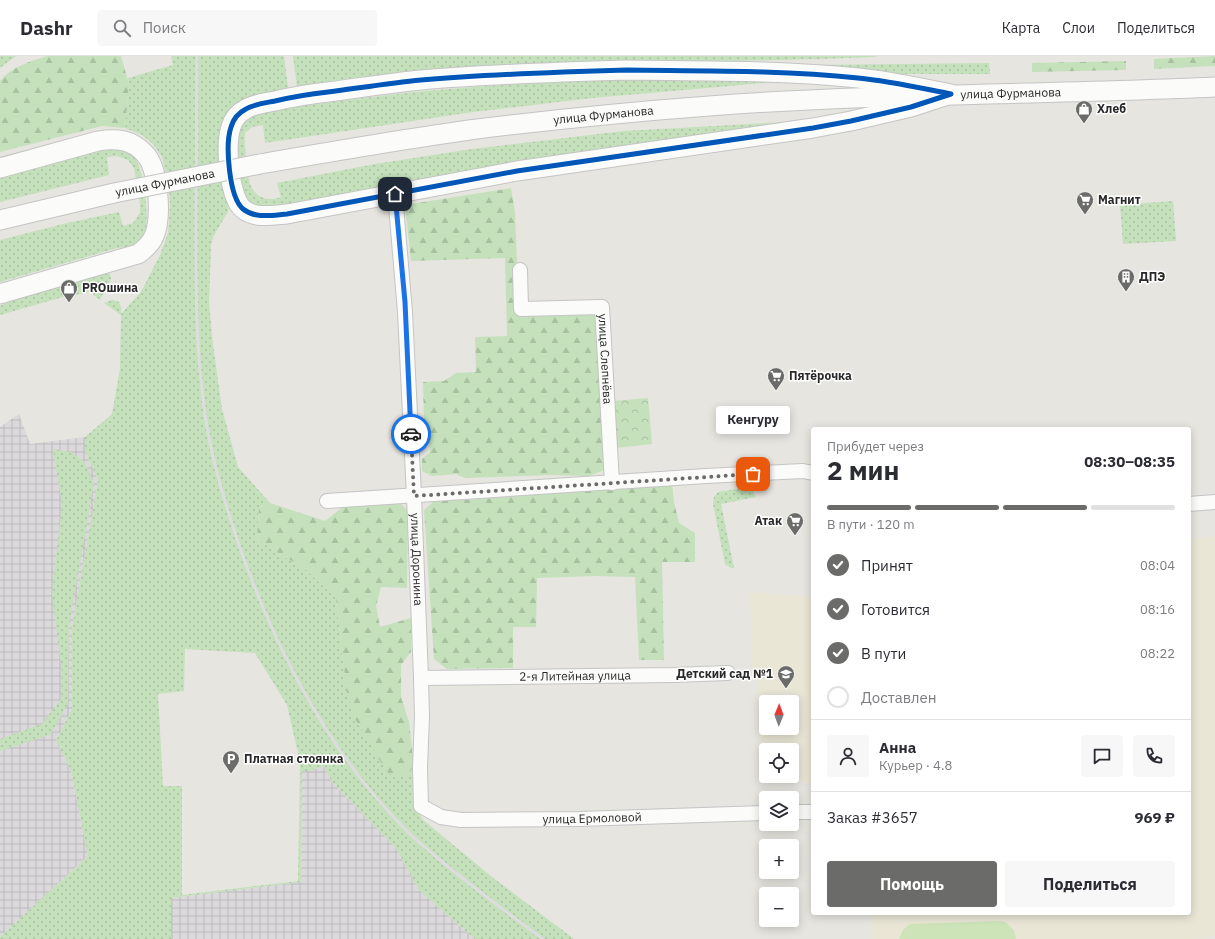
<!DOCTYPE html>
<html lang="ru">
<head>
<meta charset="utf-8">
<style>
	:root { --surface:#fff; --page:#f7f7f7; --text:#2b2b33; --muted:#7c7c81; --line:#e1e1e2; --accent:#6b6b69 }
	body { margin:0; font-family:"IBM Plex Sans",sans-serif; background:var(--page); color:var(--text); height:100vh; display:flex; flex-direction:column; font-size:15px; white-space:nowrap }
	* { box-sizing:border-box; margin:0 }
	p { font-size:13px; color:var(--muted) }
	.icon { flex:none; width:22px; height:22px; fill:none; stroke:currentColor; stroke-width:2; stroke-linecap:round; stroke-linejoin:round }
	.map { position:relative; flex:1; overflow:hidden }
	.panel { position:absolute; left:811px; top:371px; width:380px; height:488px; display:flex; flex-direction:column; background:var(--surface); border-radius:4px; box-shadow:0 2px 10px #0003 }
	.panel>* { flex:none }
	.needle { width:26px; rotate:1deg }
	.tools { position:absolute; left:759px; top:639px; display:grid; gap:8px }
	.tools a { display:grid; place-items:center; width:40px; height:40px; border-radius:4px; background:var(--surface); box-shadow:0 2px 10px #0003; font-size:20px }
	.pin { position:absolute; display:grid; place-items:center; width:34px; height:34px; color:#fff; margin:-17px; border-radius:8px; box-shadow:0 2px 6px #0006 }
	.courier { position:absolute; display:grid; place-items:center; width:40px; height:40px; margin:-20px; border:3px solid #1a73e8; border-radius:50%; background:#fff; color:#222; box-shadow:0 1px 5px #0007 }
	.bubble { position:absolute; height:28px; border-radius:4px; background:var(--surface); box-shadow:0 2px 10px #0003; font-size:13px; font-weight:700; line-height:28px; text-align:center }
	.summary em { font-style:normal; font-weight:700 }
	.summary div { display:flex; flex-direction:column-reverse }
	.summary { display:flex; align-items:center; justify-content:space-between; height:68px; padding:0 16px }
	h1 { font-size:26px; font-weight:700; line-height:30px }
	.bar { display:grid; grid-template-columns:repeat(4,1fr); gap:6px 4px; align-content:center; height:48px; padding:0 16px }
	.bar i { height:5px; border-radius:3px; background:var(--line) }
	.bar .selected { background:var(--accent) }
	.bar p { grid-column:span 4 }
	.line { display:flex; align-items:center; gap:10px; padding:0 16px; border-top:1px solid var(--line) }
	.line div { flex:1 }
	.round { display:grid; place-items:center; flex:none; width:42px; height:42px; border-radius:4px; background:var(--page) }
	ol { padding:0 16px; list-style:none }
	li { display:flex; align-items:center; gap:12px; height:44px }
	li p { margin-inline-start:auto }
	li .icon { padding:4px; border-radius:50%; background:var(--accent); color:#fff; stroke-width:4 }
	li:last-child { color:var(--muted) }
	li i { width:22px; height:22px; border:2px solid var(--line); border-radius:50% }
	.button { display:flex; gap:8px; margin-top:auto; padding:8px 16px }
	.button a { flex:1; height:46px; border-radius:4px; background:var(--accent); color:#fff; font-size:16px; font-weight:700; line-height:46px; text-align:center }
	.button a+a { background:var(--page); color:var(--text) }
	header { display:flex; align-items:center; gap:24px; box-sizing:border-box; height:56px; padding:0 20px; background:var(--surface); border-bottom:1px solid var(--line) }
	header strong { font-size:19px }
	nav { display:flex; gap:22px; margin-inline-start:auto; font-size:14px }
	.search { width:280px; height:36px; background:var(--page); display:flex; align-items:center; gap:10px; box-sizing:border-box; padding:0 14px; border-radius:4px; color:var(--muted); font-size:15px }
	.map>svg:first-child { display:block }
	.industrial { fill:url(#industrial-grid) }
	.education { fill:#e9e6d6; fill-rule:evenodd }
	.grass { fill:url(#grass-dots); fill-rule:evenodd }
	.forest { fill:url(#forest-firs) }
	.park { fill:url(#park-crowns) }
	.pitch { fill:#cde4b9 }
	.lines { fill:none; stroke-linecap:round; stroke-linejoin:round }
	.street-casing { stroke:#c5c4c5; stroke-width:16 }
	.secondary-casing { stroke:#c5c4c5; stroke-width:21 }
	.street { stroke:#fbfbfa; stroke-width:14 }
	.secondary { stroke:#fbfbfa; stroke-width:19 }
	.rail { stroke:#dddcde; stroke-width:3 }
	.secondary-bridge-casing { stroke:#c5c4c5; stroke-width:21; stroke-linecap:butt }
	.secondary-bridge { stroke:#fbfbfa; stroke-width:19 }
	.cycleway-casing { stroke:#fff; stroke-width:8 }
	.cycleway { stroke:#0057b8; stroke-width:5 }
	.done { stroke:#6b6b69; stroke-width:4; stroke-dasharray:0 7.2 }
	.route { stroke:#1a73e8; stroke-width:5 }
	.labels { text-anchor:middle; stroke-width:3; stroke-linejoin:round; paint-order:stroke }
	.street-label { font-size:12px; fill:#292929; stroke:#fff }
	.poi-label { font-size:12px; font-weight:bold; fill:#292929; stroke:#fff; text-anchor:start }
</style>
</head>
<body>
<header>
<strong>Dashr</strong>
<div class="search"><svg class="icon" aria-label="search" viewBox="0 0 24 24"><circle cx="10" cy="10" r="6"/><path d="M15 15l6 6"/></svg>Поиск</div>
<nav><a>Карта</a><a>Слои</a><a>Поделиться</a></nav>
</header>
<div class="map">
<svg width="1215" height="883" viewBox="0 0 1215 883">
	<defs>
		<pattern id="industrial-grid" width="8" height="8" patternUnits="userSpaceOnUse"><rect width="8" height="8" fill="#dbd9db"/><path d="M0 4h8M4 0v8" fill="none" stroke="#bcbabc"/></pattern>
		<pattern id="grass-dots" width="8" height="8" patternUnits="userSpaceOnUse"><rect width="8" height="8" fill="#c4e1bb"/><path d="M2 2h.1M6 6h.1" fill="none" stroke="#a8c1a1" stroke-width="1.8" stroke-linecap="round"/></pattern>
		<pattern id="forest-firs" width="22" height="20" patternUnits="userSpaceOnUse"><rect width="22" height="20" fill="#c4e1bb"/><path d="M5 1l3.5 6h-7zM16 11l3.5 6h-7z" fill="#a8c1a1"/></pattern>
		<pattern id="park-crowns" width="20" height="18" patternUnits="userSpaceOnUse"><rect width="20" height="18" fill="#c4e1bb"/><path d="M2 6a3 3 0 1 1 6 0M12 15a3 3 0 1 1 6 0" fill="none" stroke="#a8c1a1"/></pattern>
	</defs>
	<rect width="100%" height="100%" fill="#e6e5e0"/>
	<g class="industrial">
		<polygon points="19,358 30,388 85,381 85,394 98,425 72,572 72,653 56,685 71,714 88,800 0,881 0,371"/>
		<polygon points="324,710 332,726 396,792 419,834 475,883 171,883 171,842 301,826 302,715 310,715"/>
	</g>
	<g class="education">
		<polygon points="1215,480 1215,880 1196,883 871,883 872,857 1189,857 1189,483"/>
		<path d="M 750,536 L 813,541 L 813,727 L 761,722 L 758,621 L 752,621 ZM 766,646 L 792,646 L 792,672 L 766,672 ZM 766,694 L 792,694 L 792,720 L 766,720 Z"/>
	</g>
	<g class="grass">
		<polygon points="0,0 16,0 0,12"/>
		<path d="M 171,0 L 284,0 L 288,32 L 262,39 L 225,62 L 219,77 L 218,88 L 218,105 L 221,125 L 229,154 L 213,181 L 211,190 L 209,247 L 213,289 L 222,353 L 238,411 L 270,447 L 259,451 L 257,483 L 286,502 L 303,511 L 336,542 L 347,637 L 414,711 L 416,750 L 422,763 L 492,821 L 574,883 L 475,883 L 419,834 L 396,792 L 332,726 L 324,710 L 310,715 L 302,715 L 301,826 L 171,842 L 171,883 L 0,883 L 0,881 L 88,800 L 71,714 L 56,685 L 72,653 L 72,572 L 98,425 L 85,394 L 85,381 L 112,358 L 120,313 L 121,259 L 104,247 L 112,244 L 119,246 L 121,251 L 121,258 L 141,236 L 160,199 L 168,177 L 169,167 L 170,149 L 169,131 L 162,101 L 153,88 L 142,79 L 125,72 L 129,28 L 128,22 L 173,9 ZM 185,593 L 255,597 L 287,649 L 300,706 L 298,825 L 182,839 L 182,730 L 163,730 L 158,638 L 184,635 Z"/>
		<path d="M 293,0 L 876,0 L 875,1 C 828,3 780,4 733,5 C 695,6 657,4 618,5 C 511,6 403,14 297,31 Z"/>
		<polygon points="989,7 990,18 875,18 813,11 812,9"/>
		<path d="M 627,23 L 799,24 L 592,42 L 473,56 L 265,87 L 263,69 L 252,71 L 245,77 C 244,88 246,98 247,109 C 248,115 248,122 250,128 C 255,142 268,146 281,141 L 277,127 L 375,108 L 472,93 L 624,75 L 804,65 L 286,151 L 253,150 C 239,138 239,125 236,107 C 234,93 232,74 244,65 C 259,52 311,49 332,46 C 363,42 394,38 425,35 C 492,29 559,25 627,23 Z"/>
		<path d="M 114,93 C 121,95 129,96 134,101 C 144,112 152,171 142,183 C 136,191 126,191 117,192 L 0,226 L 0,184 L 63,168 L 119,156 L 123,170 L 133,167 L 140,157 L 140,147 L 134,112 L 128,104 L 117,100 L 107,101 L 109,119 L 0,146 L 0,122 L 102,94 Z"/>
		<polygon points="1173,145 1176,185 1123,188 1120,149"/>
		<polygon points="105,216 110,218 111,223 100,244 90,236 63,241 0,259 0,250 15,243"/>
		<polygon points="53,393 71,396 84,405 94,427 69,569 68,648 50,679 0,695 0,683 42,668 61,643 62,616 52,538 62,448"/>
		<polygon points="744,432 753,435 756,441 721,448 734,512 731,512 725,508 713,448 714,441 718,436"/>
	</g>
	<g class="forest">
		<path d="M 47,0 L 121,0 L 129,28 L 125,72 L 102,70 L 0,96 L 0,25 C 13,10 29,6 47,0 Z"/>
		<polygon points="1215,0 1215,10 1154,13 1154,3"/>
		<polygon points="1126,5 1126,14 1032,16 1032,7"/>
		<polygon points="511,132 515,156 519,256 598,256 605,414 588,420 553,419 465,422 456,418 432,420 422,415 422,403 430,396 429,384 424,367 423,326 444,325 456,317 476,316 475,281 507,280 505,202 411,205 405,149"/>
		<polygon points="672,428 674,446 679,467 695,477 695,506 662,506 664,604 639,604 635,521 594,520 537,522 536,571 513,571 513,612 447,613 434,603 424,454 435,444 467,444"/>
		<polygon points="270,447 325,465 344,450 400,447 408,455 407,532 381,531 376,550 380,571 411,562 411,596 401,609 401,641 409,666 414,711 405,720 395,722 386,715 354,661 347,638 336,542 303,511 286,502 257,483 259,451"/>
	</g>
	<polygon class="park" points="648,342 652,388 615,392 613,345"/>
	<polygon class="pitch" points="999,865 1005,866 1014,874 1016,883 899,883 903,874 910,868"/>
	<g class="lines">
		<g class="street-casing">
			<g id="street">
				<path id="s1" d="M 395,138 L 405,256 L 414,440 L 421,622 L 422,661 L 420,712 L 421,750 L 441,761 L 461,764 L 579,763 L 766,757"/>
				<path id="s2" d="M 520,214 L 521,253 L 602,251 L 612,427"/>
				<polyline points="327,445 706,420 803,415 813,417"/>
				<polyline points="1189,448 1215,446"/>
				<path id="s3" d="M 421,622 L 673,619 L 728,617"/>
				<polyline points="792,756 813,756"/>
			</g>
		</g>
		<g class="secondary-casing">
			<g id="secondary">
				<path d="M 627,14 C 704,15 781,14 858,22 C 890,25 920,32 951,38 L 911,51 L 851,65 L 813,72 L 517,115 L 287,158 C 273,159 255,163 243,153 C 229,141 225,89 231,71 C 233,64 238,57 246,53 C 254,48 265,47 275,45 C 292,41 310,38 328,36 C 359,32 390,27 421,24 C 490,18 558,16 627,14 Z"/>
				<path id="s4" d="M 260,108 C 329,96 399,84 469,74 C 549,64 629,56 709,50 C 877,37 1046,39 1215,31"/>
				<path d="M 0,112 L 98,85 C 116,82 132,83 145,98 C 159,112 162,163 154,180 C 151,188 145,193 138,198 L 0,238"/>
				<polyline points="0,164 114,137"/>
			</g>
		</g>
		<use href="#street" class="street"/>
		<use href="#secondary" class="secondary"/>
		<path class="rail" d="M 197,0 C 197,52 196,104 196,156 C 196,218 195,280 203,342 C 208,392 223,441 239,489 C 274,590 328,696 405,773 C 414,783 425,791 435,800 C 470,829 506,856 543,883"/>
		<g class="secondary-bridge-casing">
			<g id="secondary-bridge">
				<path id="s5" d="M 114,137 L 260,108"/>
			</g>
		</g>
		<use href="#secondary-bridge" class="secondary-bridge"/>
		<g class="cycleway-casing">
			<path id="cycleway" d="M 627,14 C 704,15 781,14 858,22 C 890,25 920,32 951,38 L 911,51 L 851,65 L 813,72 L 517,115 L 287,158 C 273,159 255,163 243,153 C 229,141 225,89 231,71 C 233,64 238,57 246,53 C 254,48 265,47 275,45 C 292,41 310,38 328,36 C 359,32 390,27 421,24 C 490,18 558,16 627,14 Z"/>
		</g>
		<use href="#cycleway" class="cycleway"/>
	</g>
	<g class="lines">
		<polyline class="done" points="411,378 414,440 753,418"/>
		<polyline class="route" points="395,138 405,246 411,378"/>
	</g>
	<defs>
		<g id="shop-pin" transform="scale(0.9)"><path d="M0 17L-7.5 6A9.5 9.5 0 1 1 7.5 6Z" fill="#6b6b69" stroke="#fff"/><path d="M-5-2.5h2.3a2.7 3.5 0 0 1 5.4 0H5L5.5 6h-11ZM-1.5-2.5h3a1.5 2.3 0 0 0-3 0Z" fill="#fff"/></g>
		<g id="supermarket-pin" transform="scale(0.9)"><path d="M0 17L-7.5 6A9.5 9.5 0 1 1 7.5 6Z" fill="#6b6b69" stroke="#fff"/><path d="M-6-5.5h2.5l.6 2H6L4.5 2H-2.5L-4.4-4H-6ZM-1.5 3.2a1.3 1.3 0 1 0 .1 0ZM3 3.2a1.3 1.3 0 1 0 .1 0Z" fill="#fff"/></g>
		<g id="building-pin" transform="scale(0.9)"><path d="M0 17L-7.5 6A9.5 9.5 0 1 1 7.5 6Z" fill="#6b6b69" stroke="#fff"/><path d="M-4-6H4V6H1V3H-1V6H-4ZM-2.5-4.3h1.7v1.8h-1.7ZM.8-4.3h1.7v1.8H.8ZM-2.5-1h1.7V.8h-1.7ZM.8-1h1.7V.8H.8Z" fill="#fff"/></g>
		<g id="school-pin" transform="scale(0.9)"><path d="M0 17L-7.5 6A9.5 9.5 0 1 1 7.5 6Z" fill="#6b6b69" stroke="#fff"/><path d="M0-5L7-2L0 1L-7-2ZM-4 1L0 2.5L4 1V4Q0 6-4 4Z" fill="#fff"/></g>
		<g id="parking-pin" transform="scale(0.9)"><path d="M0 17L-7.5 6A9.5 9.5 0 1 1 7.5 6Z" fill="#6b6b69" stroke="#fff"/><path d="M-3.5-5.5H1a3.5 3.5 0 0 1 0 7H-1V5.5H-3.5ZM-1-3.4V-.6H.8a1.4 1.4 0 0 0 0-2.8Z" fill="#fff"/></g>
	</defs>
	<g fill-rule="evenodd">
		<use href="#shop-pin" x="1084" y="53"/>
		<use href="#supermarket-pin" x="1085" y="144"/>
		<use href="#building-pin" x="1126" y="221"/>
		<use href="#shop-pin" x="69" y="232"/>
		<use href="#supermarket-pin" x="776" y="320"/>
		<use href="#supermarket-pin" x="795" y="465"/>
		<use href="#school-pin" x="786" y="618"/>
		<use href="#parking-pin" x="231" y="703"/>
	</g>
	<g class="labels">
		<g class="street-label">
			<text dy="4" stroke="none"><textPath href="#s4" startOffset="755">улица Фурманова</textPath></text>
			<text dy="4" stroke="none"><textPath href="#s4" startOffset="347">улица Фурманова</textPath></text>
			<text dy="4" stroke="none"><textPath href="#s5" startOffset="52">улица Фурманова</textPath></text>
			<text dy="4" stroke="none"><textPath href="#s2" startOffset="172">улица Слепнёва</textPath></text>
			<text dy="4" stroke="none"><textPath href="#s1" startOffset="366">улица Доронина</textPath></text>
			<text dy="4" stroke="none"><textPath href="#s3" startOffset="154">2-я Литейная улица</textPath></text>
			<text dy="4" stroke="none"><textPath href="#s1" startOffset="787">улица Ермоловой</textPath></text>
		</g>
		<g class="poi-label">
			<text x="1097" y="57">Хлеб</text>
			<text x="1098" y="148">Магнит</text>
			<text x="1139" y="225">ДПЭ</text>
			<text x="82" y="236">PROшина</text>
			<text x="789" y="324">Пятёрочка</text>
			<text x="782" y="469" text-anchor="end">Атак</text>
			<text x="773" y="622" text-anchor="end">Детский сад №1</text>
			<text x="244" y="707">Платная стоянка</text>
		</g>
	</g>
</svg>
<div class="tools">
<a><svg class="needle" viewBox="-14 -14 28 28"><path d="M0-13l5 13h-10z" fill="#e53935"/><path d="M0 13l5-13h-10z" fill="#7c7c81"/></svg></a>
<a><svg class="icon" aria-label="locate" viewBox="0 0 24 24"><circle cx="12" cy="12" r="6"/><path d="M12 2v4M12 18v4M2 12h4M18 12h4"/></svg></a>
<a><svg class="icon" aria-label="layers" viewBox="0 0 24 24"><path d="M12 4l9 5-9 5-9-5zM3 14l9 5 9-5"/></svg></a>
<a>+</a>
<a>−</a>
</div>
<div class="pin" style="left:753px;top:418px;background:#ea580c"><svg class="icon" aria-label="bag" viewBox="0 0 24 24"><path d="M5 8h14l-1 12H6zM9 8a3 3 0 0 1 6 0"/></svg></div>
<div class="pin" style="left:395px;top:138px;background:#1f2937"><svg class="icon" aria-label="home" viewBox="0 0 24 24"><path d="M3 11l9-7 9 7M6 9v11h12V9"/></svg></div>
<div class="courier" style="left:411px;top:378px"><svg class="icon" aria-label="car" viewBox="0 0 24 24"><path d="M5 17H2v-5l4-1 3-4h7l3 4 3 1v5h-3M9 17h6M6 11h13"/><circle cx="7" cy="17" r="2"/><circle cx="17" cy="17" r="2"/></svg></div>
<div class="bubble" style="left:716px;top:350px;width:74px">Кенгуру</div>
<section class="panel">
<div class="summary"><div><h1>2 мин</h1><p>Прибудет через</p></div><em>08:30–08:35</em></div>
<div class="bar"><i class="selected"></i><i class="selected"></i><i class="selected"></i><i></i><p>В пути · 120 m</p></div>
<ol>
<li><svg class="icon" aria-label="check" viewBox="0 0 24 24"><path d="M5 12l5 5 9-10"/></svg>Принят<p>08:04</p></li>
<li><svg class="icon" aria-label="check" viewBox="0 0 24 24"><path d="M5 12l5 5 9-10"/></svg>Готовится<p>08:16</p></li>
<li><svg class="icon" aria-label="check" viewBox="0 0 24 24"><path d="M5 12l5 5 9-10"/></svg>В пути<p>08:22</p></li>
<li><i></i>Доставлен</li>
</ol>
<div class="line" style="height:72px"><a class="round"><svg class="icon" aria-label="person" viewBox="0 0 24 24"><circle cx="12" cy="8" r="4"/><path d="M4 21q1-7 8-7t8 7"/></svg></a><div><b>Анна</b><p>Курьер · 4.8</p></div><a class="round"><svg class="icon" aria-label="chat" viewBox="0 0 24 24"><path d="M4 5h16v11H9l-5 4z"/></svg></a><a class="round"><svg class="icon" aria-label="phone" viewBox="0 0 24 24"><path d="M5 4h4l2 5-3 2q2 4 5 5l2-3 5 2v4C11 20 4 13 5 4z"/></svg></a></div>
<div class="line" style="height:52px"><div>Заказ #3657</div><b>969 ₽</b></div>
<div class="button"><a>Помощь</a><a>Поделиться</a></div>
</section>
</div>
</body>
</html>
